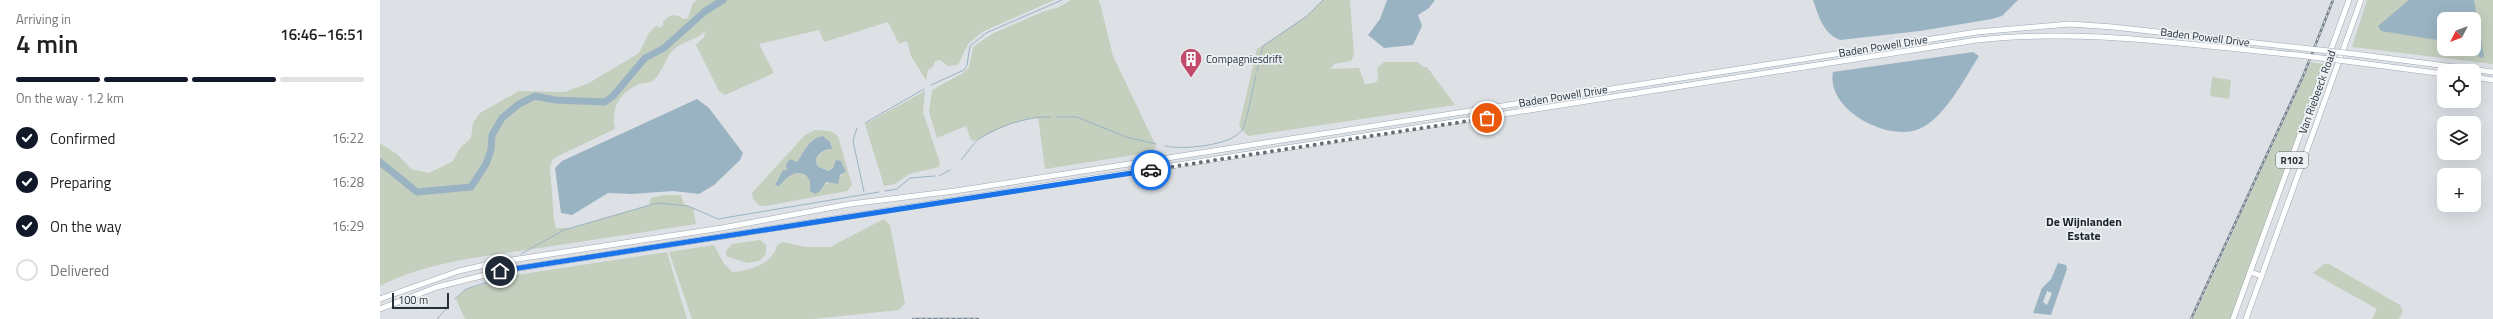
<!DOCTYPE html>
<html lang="en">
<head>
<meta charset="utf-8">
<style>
	:root { --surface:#fff; --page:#f6f6f6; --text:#222; --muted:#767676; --line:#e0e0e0; --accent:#111827 }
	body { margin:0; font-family:"Titillium Web",sans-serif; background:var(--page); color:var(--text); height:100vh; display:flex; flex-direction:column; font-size:15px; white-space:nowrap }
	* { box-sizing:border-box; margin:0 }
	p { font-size:13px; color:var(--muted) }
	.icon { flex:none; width:22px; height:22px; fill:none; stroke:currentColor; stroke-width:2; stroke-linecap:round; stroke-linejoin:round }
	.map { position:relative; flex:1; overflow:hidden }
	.side { display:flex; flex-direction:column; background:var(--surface); width:380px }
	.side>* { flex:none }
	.needle { width:26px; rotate:228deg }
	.controls { position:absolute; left:2057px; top:12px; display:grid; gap:8px }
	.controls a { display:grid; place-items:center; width:44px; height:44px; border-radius:8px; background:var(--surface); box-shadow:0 4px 16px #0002; font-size:20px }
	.scale { position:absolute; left:12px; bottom:10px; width:57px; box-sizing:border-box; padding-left:4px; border:2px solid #27313a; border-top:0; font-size:11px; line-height:14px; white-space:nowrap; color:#27313a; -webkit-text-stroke:3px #ecf0f3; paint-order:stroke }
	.pin { position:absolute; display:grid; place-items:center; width:34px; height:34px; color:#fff; margin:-17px; border:2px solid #fff; border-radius:50%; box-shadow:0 1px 4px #0007 }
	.courier { position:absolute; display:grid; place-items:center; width:40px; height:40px; margin:-20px; border:3px solid #1a73e8; border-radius:50%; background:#fff; color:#222; box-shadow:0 1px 5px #0007 }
	.overview em { font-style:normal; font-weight:600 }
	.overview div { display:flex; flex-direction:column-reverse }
	.overview { display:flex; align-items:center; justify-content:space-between; height:68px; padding:0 16px }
	h1 { font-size:26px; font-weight:600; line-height:30px }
	.bar { display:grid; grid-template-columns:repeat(4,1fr); gap:6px 4px; align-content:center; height:48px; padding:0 16px }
	.bar i { height:5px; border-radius:3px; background:var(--line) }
	.bar .current { background:var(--accent) }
	.bar p { grid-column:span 4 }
	ol { padding:0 16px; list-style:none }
	li { display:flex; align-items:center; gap:12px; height:44px }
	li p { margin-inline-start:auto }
	li .icon { padding:4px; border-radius:50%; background:var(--accent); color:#fff; stroke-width:4 }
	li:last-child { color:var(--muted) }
	li i { width:22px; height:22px; border:2px solid var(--line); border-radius:50% }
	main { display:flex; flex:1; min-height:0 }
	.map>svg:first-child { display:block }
	.green { fill:#c4cfbe; fill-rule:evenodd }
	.water { fill:#9ab3c3; fill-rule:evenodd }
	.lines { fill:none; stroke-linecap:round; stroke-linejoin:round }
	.stream { stroke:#9ab3c3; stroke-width:1 }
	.river { stroke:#9ab3c3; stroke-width:7 }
	.major-casing { stroke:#9da7b0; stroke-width:6 }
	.major { stroke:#fff; stroke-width:5 }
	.rail-casing { stroke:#77828d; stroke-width:2.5 }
	.rail { stroke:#ecf0f3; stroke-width:1; stroke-dasharray:3; stroke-linecap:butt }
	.major-bridge-casing { stroke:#9da7b0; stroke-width:6; stroke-linecap:butt }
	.major-bridge { stroke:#fff; stroke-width:5 }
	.done { stroke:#676f76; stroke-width:4; stroke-dasharray:0 7.2 }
	.route { stroke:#1a73e8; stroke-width:5 }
	.labels { text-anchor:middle; stroke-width:3.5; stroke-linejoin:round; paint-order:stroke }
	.shield { fill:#ecf0f3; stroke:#626a72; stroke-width:1 }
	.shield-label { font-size:10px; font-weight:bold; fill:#27313a }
	.street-label { font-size:11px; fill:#27313a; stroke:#ecf0f3 }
	.poi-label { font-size:11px; fill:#27313a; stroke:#ecf0f3; text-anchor:start }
	.neighbourhood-label { font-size:12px; font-weight:bold; fill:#1a222b; stroke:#ecf0f3 }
</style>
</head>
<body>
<main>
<section class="side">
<div class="overview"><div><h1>4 min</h1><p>Arriving in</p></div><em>16:46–16:51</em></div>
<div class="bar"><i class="current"></i><i class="current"></i><i class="current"></i><i></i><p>On the way · 1.2 km</p></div>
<ol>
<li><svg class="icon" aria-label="check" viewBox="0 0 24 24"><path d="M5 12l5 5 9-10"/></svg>Confirmed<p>16:22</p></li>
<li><svg class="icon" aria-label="check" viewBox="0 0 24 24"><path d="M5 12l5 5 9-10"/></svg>Preparing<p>16:28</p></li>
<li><svg class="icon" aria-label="check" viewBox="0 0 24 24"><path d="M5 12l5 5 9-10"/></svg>On the way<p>16:29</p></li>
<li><i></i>Delivered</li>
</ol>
</section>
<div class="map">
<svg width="2113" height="319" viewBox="0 0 2113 319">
	<rect width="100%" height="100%" fill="#dde1e5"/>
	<g class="green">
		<path d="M 317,0 L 674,0 L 602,32 L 588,44 L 578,65 L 568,66 L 560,60 L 555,61 L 553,67 L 548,70 L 546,80 L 531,56 L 527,41 L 519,44 L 508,22 L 444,42 L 439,30 L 379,44 L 394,73 L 345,95 L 339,91 L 316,45 L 324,37 L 325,31 C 316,41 301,41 292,51 C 285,60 282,72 274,80 C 269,84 263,82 257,85 C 238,94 231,109 235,129 L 178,156 L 173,159 L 170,167 L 174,220 L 176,228 L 190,228 L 269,205 L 271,198 L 284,195 L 301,195 L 304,204 L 313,208 L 316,224 C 262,232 208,241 153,249 C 105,256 43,263 0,286 L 0,143 L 18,155 L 31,169 L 49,173 L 73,161 L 80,148 L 91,138 L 93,123 L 100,113 L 139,91 L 185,92 L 209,83 L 259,53 L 269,33 L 276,26 L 280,28 L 283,25 L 283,22 C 291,13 295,14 304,19 L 308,18 L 313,3 Z"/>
		<polygon points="691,0 718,0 720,3 733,56 776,146 773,152 665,169 658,117 630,124 594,141 591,140 586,126 557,138 549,112 552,90 583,73 589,67 593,48 597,44 614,33 662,12 679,7"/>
		<polygon points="943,0 970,0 974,55 971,61 954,64 951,69 979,68 985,84 994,83 998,80 997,68 1004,62 1037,62 1044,67 1047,67 1075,105 868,136 859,126 877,49 927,16"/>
		<path d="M 1987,0 L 2113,0 L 2113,64 L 1972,47 ZM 2064,19 L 2094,19 L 2094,49 L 2064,49 Z"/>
		<polygon points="1931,62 1943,64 1852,319 1813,319"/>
		<polygon points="1832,77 1851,80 1849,99 1830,96"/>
		<polygon points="545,91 543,112 560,163 559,167 529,174 515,184 504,186 485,124"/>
		<path d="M 435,130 L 450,131 L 458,136 L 472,185 L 467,191 L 385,206 L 380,206 L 373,199 L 372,193 L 425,135 ZM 428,144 L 452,149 L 443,151 L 436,159 L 437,166 L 448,171 L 461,161 L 466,172 L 457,179 L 441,186 L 430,181 L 426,175 C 413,170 408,177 399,186 L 396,182 L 407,170 L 410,159 L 417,162 Z"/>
		<path d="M 504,219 L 510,225 L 525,303 L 519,310 L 433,319 L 312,319 L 289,252 L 334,245 L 343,262 L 352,272 C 368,272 394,263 397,245 L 403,242 L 426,247 L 450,247 Z"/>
		<polygon points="380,240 386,245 386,254 379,261 367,263 346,256 346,251 352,244"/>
		<polygon points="287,252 307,319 85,319 76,299 85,290 130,276"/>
		<polygon points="1944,264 1949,264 2020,305 2023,311 2019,319 1992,319 1997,309 1933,273"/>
	</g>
	<g class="water">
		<polygon points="1007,0 1055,0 1049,8 1038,15 1042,26 1033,45 1004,48 988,35 1000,19"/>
		<path d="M 1433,0 L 1638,0 L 1622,16 L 1612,19 L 1540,31 L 1460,40 C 1443,33 1439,17 1433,0 Z"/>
		<polygon points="2029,0 2094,0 2104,56 2103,58 2099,57 2094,46 2094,19 2064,19 2064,41 2001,31 1998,26"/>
		<path d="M 1593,52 L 1599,56 C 1585,78 1564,119 1539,129 C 1508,142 1446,110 1453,72 Z"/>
		<polygon points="317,99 329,108 363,153 360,160 334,185 319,194 293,191 252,194 228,193 192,215 181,213 175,168 182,161"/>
		<path d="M 443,136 L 450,142 L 452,149 C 444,149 440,152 436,159 L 437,166 L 448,171 L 453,168 L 456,160 L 461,161 L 466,172 L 460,175 L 458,184 L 446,182 L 440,191 L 435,194 L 430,191 L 430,181 L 426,175 C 413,170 408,177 399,186 L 395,185 L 403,170 L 407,170 L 406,164 L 410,159 L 417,162 C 425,151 428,139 443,136 Z"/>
		<path d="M 1678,263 L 1686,265 L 1687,269 L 1671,315 L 1653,313 L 1662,288 L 1671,279 ZM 1667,291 L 1672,293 L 1667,305 L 1663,302 Z"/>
	</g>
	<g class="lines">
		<g class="stream">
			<polyline points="877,71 883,46 927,16 943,0"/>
			<polyline points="551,85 584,70 587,65 590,46 606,33 682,0"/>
			<polyline points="676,117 697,117 746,137 776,144"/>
			<polyline points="485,123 544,89"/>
			<polyline points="477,128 473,141 484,192"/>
			<path d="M 785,146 C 802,150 851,146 862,130 C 867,121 873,87 876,75"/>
			<path d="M 581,160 C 587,154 592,144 599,139 C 618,126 649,116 671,117"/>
			<polyline points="559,176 570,170"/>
			<polyline points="505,191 517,189 530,178 555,176"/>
			<polyline points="141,254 184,230 277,203 308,206 338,219 499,192"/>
			<polyline points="75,299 86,289 127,276"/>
			<polyline points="57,319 68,307"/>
		</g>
		<polyline class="river" points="0,162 37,192 91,187 106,164 111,150 112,135 122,118 139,104 155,96 175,100 225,102 233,96 265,58 284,48 324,12 343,0"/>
		<g class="major-casing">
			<g id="major">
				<polyline points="1975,54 2113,72"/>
				<polyline points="1973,62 2064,74"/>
				<polyline points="2094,77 2113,80"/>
				<polyline points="1870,272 1882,276"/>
				<polyline points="0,299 79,271 118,262 342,228 470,204 575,191 1597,32 1690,24 1733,27 1922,48"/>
				<path d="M 0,309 L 57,287 L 121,271 L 1597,40 C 1704,28 1810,45 1917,55"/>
				<polyline points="1853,319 1969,0"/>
				<polyline points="1866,319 1981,0"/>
			</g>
		</g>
		<use href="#major" class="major"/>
		<g class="rail-casing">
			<g id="rail">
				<polyline points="533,319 598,319"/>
				<polyline points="1811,319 1924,74 1953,0"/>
			</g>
		</g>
		<use href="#rail" class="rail"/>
		<g class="major-bridge-casing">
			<g id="major-bridge">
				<polyline points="1922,48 1975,54"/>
				<polyline points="1917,55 1973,62"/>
			</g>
		</g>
		<use href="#major-bridge" class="major-bridge"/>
	</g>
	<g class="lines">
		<polyline class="done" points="771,170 1107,118"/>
		<polyline class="route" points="120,271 771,170"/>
	</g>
	<defs>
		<g id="building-pin" transform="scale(1.15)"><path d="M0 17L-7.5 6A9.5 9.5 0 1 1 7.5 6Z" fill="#c24a6a" stroke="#ecf0f3"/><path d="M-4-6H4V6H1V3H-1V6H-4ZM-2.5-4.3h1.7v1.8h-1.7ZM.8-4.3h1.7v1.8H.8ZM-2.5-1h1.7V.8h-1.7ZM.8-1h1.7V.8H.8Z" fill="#fff"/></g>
	</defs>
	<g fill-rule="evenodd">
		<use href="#building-pin" x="811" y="59"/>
	</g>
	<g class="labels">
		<rect class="shield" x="1896" y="152" width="32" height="16" rx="3"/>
		<g class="shield-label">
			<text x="1912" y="164">R102</text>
		</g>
		<g class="street-label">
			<text transform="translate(1825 37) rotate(7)" y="4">Baden Powell Drive</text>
			<text transform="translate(1503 46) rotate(-9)" y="4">Baden Powell Drive</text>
			<text transform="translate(1937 92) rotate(-70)" y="4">Van Riebeeck Road</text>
			<text transform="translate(1183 96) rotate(-9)" y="4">Baden Powell Drive</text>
		</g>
		<g class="poi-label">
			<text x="826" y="63">Compagniesdrift</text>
		</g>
		<g class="neighbourhood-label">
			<text x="1704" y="226">De Wijnlanden<tspan x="1704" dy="14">Estate</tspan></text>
		</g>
	</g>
</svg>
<div class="controls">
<a><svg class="needle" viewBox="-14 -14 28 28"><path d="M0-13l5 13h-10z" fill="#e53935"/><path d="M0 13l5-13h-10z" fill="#767676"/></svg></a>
<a><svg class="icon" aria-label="locate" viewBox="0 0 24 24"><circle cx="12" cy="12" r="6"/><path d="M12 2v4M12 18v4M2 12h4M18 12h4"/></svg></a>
<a><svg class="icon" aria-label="layers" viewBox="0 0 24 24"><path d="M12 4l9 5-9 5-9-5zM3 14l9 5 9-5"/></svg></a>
<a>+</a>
</div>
<div class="scale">100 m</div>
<div class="pin" style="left:1107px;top:118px;background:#ea580c"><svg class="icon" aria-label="bag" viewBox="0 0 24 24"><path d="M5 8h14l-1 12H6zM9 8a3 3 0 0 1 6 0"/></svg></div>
<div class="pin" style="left:120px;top:271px;background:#1f2937"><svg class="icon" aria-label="home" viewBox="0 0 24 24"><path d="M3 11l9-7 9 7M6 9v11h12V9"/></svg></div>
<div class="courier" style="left:771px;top:170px"><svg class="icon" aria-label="car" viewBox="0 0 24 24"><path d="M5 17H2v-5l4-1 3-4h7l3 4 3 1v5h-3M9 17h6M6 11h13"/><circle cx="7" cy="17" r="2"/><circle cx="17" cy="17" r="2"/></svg></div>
</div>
</main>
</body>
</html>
